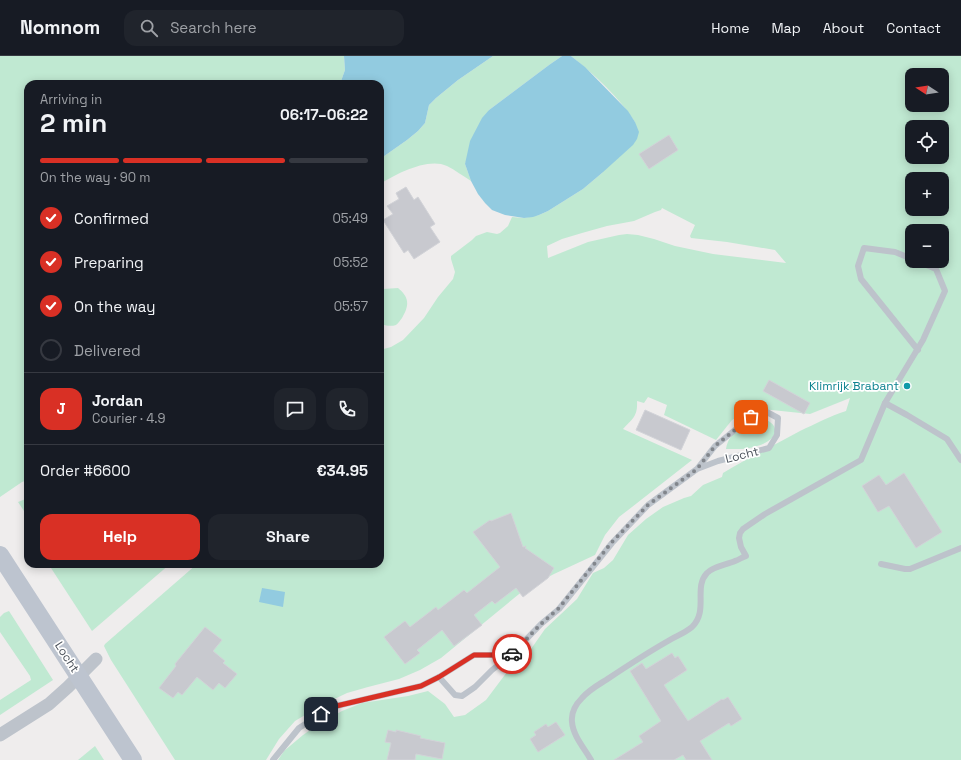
<!DOCTYPE html>
<html lang="en">
<head>
<meta charset="utf-8">
<style>
	:root { --surface:#171b24; --page:#20242c; --text:#f1f3f6; --muted:#9ea1a6; --line:#363941; --accent:#d93025 }
	body { margin:0; font-family:"Space Grotesk",sans-serif; background:var(--page); color:var(--text); height:100vh; display:flex; flex-direction:column; font-size:15px; white-space:nowrap }
	* { box-sizing:border-box; margin:0 }
	p { font-size:13px; color:var(--muted) }
	.icon { flex:none; width:22px; height:22px; fill:none; stroke:currentColor; stroke-width:2; stroke-linecap:round; stroke-linejoin:round }
	.map { position:relative; flex:1; overflow:hidden }
	.drawer { position:absolute; left:24px; top:24px; width:360px; height:488px; display:flex; flex-direction:column; background:var(--surface); border-radius:12px; box-shadow:0 2px 10px #0003 }
	.drawer>* { flex:none }
	.needle { width:26px; rotate:282deg }
	.fabs { position:absolute; left:905px; top:12px; display:grid; gap:8px }
	.fabs a { display:grid; place-items:center; width:44px; height:44px; border-radius:8px; background:var(--surface); box-shadow:0 2px 10px #0003; font-size:20px }
	.pin { position:absolute; display:grid; place-items:center; width:34px; height:34px; color:#fff; margin:-17px; border-radius:8px; box-shadow:0 2px 6px #0006 }
	.courier { position:absolute; display:grid; place-items:center; width:40px; height:40px; margin:-20px; border:3px solid #d93025; border-radius:50%; background:#fff; color:#222; box-shadow:0 1px 5px #0007 }
	.headline em { font-style:normal; font-weight:700 }
	.headline div { display:flex; flex-direction:column-reverse }
	.headline { display:flex; align-items:center; justify-content:space-between; height:68px; padding:0 16px }
	h1 { font-size:26px; font-weight:700; line-height:30px }
	.bar { display:grid; grid-template-columns:repeat(4,1fr); gap:6px 4px; align-content:center; height:48px; padding:0 16px }
	.bar i { height:5px; border-radius:3px; background:var(--line) }
	.bar .on { background:var(--accent) }
	.bar p { grid-column:span 4 }
	.line { display:flex; align-items:center; gap:10px; padding:0 16px; border-top:1px solid var(--line) }
	.line div { flex:1 }
	.round { display:grid; place-items:center; flex:none; width:42px; height:42px; border-radius:12px; background:var(--page) }
	ol { padding:0 16px; list-style:none }
	li { display:flex; align-items:center; gap:12px; height:44px }
	li p { margin-inline-start:auto }
	li .icon { padding:4px; border-radius:50%; background:var(--accent); color:#fff; stroke-width:4 }
	li:last-child { color:var(--muted) }
	li i { width:22px; height:22px; border:2px solid var(--line); border-radius:50% }
	.button { display:flex; gap:8px; margin-top:auto; padding:8px 16px }
	.button a { flex:1; height:46px; border-radius:12px; background:var(--accent); color:#fff; font-size:16px; font-weight:700; line-height:46px; text-align:center }
	.button a+a { background:var(--page); color:var(--text) }
	header { display:flex; align-items:center; gap:24px; box-sizing:border-box; height:56px; padding:0 20px; background:var(--surface); border-bottom:1px solid var(--line) }
	header strong { font-size:19px }
	nav { display:flex; gap:22px; margin-inline-start:auto; font-size:14px }
	.search { width:280px; height:36px; background:var(--page); display:flex; align-items:center; gap:10px; box-sizing:border-box; padding:0 14px; border-radius:12px; color:var(--muted); font-size:15px }
	.map>svg:first-child { display:block }
	.green { fill:#c0e9d2; fill-rule:evenodd }
	.water { fill:#92cbe0 }
	.building { fill:#c8c9cf; stroke:#d2d3d8 }
	.lines { fill:none; stroke-linecap:round; stroke-linejoin:round }
	.lane { stroke:#bdc3cb; stroke-width:6 }
	.street { stroke:#bdc3cb; stroke-width:13 }
	.secondary { stroke:#bdc4cf; stroke-width:18 }
	.done { stroke:#82868c; stroke-width:4; stroke-dasharray:0 7.2 }
	.route { stroke:#d93025; stroke-width:5 }
	.culture-dot { fill:#0f9aa8; stroke:#fff; stroke-width:1.5 }
	.labels { text-anchor:middle; stroke-width:3.5; stroke-linejoin:round; paint-order:stroke }
	.culture-label { font-size:12px; fill:#0d838f; stroke:#fff; text-anchor:end }
	.street-label { font-size:12px; fill:#484f58; stroke:#fff }
</style>
</head>
<body>
<header>
<strong>Nomnom</strong>
<div class="search"><svg class="icon" aria-label="search" viewBox="0 0 24 24"><circle cx="10" cy="10" r="6"/><path d="M15 15l6 6"/></svg>Search here</div>
<nav><a>Home</a><a>Map</a><a>About</a><a>Contact</a></nav>
</header>
<div class="map">
<svg width="961" height="704" viewBox="0 0 961 704">
	<rect width="100%" height="100%" fill="#efeded"/>
	<g class="green">
		<polygon points="0,0 344,0 345,14 340,28 28,28 28,424 22,426 0,441"/>
		<path d="M 493,0 L 562,0 L 549,9 L 489,54 L 465,108 L 471,125 C 463,120 455,114 447,110 C 428,101 396,118 380,128 L 380,103 L 407,84 L 418,75 L 425,67 L 429,49 L 436,42 L 458,24 Z"/>
		<path d="M 571,0 L 961,0 L 961,704 L 278,704 L 284,695 L 303,679 L 319,668 L 342,655 L 362,647 L 408,640 L 428,635 L 445,648 L 454,661 L 465,659 L 486,644 L 519,600 L 531,593 L 545,573 L 577,543 L 593,517 L 604,512 L 613,504 L 628,479 L 646,463 L 663,451 L 684,442 L 691,440 L 703,429 L 722,421 L 723,417 C 748,402 774,389 800,375 C 815,368 830,360 846,355 L 850,342 L 810,358 L 751,352 L 732,364 L 716,384 L 664,359 L 667,349 L 648,341 L 644,347 L 637,345 C 638,361 632,363 623,373 L 692,404 L 632,451 L 619,461 L 605,479 L 595,499 L 554,518 L 524,534 L 441,602 L 420,614 L 399,623 L 368,631 L 347,637 L 322,649 L 295,665 L 279,683 L 266,704 L 175,704 L 111,604 L 104,590 L 105,588 L 197,508 L 380,508 L 380,294 L 391,291 L 403,284 L 424,262 L 438,241 L 453,223 L 455,216 L 451,203 L 451,200 L 472,184 L 476,180 L 487,176 L 497,178 L 500,177 L 508,170 L 512,161 L 524,162 L 539,159 L 548,155 L 583,133 L 602,117 L 635,66 C 619,41 594,18 571,0 ZM 912,19 L 942,19 L 942,49 L 912,49 ZM 912,71 L 942,71 L 942,101 L 912,101 ZM 912,123 L 942,123 L 942,153 L 912,153 ZM 662,152 L 695,169 L 690,180 L 691,182 L 727,186 L 775,194 L 786,207 L 713,198 L 675,190 L 654,183 L 638,179 L 627,178 L 619,179 L 588,186 L 548,202 L 547,190 L 562,183 L 582,177 L 607,170 L 634,165 L 655,156 L 661,154 ZM 912,175 L 942,175 L 942,205 L 912,205 Z"/>
		<path d="M 398,232 C 409,241 410,249 402,262 C 400,264 399,267 396,269 C 390,271 385,269 380,268 L 380,236 L 383,233 Z"/>
		<path d="M 760,362 C 771,364 781,372 771,383 C 767,386 762,389 757,390 C 747,394 737,393 726,393 C 729,375 745,369 760,362 Z"/>
		<polygon points="28,442 28,461 18,446"/>
		<polygon points="51,508 170,508 92,575 51,512"/>
		<polygon points="9,555 53,624 0,659 0,644 31,624 30,620 0,576 0,561 4,557"/>
		<polygon points="95,690 104,704 78,704"/>
	</g>
	<g class="water">
		<polygon points="344,0 493,0 458,24 436,42 429,49 425,67 418,75 407,84 380,103 380,28 340,28 345,14"/>
		<polygon points="562,0 571,0 585,11 628,55 635,66 639,76 637,83 633,89 602,117 583,133 548,155 539,159 533,161 524,162 505,159 492,154 485,147 478,138 471,125 465,108 470,85 482,62 489,54 549,9"/>
		<polygon points="262,532 285,536 283,551 259,546"/>
	</g>
	<g class="building">
		<polygon points="669,79 678,94 649,113 639,98"/>
		<polygon points="406,131 414,144 418,141 435,168 430,171 440,186 414,203 408,194 404,197 383,164 393,158 387,150 399,143 396,137"/>
		<polygon points="769,324 810,347 804,358 763,335"/>
		<polygon points="645,354 690,374 681,394 636,374"/>
		<polygon points="904,417 942,476 916,492 889,450 878,456 862,430 879,419 886,429"/>
		<polygon points="511,457 523,491 526,490 525,492 554,512 548,522 523,541 516,532 495,548 492,545 474,559 482,569 454,590 442,574 417,594 420,597 405,608 384,581 405,565 410,571 436,551 438,554 464,534 467,537 500,511 473,476 490,464 491,465"/>
		<polygon points="205,571 222,584 213,595 225,605 223,607 237,618 225,632 219,627 213,634 197,621 182,639 178,636 173,642 159,632 176,610 175,608"/>
		<polygon points="672,597 675,602 678,600 687,614 664,629 688,665 722,643 723,644 728,641 742,663 731,670 729,667 700,685 712,704 686,704 683,699 674,704 614,704 643,686 639,680 661,665 630,615 642,607 646,613"/>
		<polygon points="556,666 565,679 538,696 530,683 536,679 534,676 546,668 548,671"/>
		<polygon points="388,674 396,676 396,674 421,680 420,682 445,687 442,703 416,698 415,704 387,704 391,687 385,686"/>
	</g>
	<g class="lines">
		<g class="lane">
			<polyline points="912,203 895,196 864,192 858,210 861,223 918,294"/>
			<polyline points="885,347 923,284 945,235 936,213 917,205"/>
			<polyline points="881,508 905,513 910,513 961,492"/>
			<polyline points="439,621 474,599 511,599"/>
			<polyline points="273,704 299,672 332,651 421,630 439,621 455,639 462,640 475,631 492,614 511,599 541,568 559,553 612,487 648,449 697,413 715,390 751,361 765,355 778,362 777,379 769,392 718,405 697,413"/>
			<path d="M 591,704 C 585,693 573,680 572,666 C 571,657 576,648 582,642 C 589,634 598,629 606,624 C 627,610 647,597 668,585 C 676,580 685,577 692,571 C 709,554 693,532 707,517 C 714,510 726,509 735,505 C 739,504 742,501 746,500 L 741,491 L 739,482 L 740,477 L 743,473 L 765,458 L 861,404 L 885,347 L 907,359 L 947,383 L 961,404"/>
		</g>
		<polyline class="street" points="0,679 49,648 68,631 96,603"/>
		<polyline class="secondary" points="0,499 133,704"/>
	</g>
	<g class="lines">
		<polyline class="done" points="512,598 541,568 559,552 612,486 648,449 697,413 715,390 751,361"/>
		<polyline class="route" points="321,658 332,651 421,630 439,621 474,599 511,599 512,598"/>
	</g>
	<circle class="culture-dot" cx="907" cy="330" r="4"/>
	<g class="labels">
		<g class="culture-label">
			<text x="899" y="334">Klimrijk Brabant</text>
		</g>
		<g class="street-label">
			<text transform="translate(742 399) rotate(-14)" y="4">Locht</text>
			<text transform="translate(67 601) rotate(57)" y="4">Locht</text>
		</g>
	</g>
</svg>
<div class="fabs">
<a><svg class="needle" viewBox="-14 -14 28 28"><path d="M0-13l5 13h-10z" fill="#e53935"/><path d="M0 13l5-13h-10z" fill="#9ea1a6"/></svg></a>
<a><svg class="icon" aria-label="locate" viewBox="0 0 24 24"><circle cx="12" cy="12" r="6"/><path d="M12 2v4M12 18v4M2 12h4M18 12h4"/></svg></a>
<a>+</a>
<a>−</a>
</div>
<div class="pin" style="left:751px;top:361px;background:#ea580c"><svg class="icon" aria-label="bag" viewBox="0 0 24 24"><path d="M5 8h14l-1 12H6zM9 8a3 3 0 0 1 6 0"/></svg></div>
<div class="pin" style="left:321px;top:658px;background:#1f2937"><svg class="icon" aria-label="home" viewBox="0 0 24 24"><path d="M3 11l9-7 9 7M6 9v11h12V9"/></svg></div>
<div class="courier" style="left:512px;top:598px"><svg class="icon" aria-label="car" viewBox="0 0 24 24"><path d="M5 17H2v-5l4-1 3-4h7l3 4 3 1v5h-3M9 17h6M6 11h13"/><circle cx="7" cy="17" r="2"/><circle cx="17" cy="17" r="2"/></svg></div>
<section class="drawer">
<div class="headline"><div><h1>2 min</h1><p>Arriving in</p></div><em>06:17–06:22</em></div>
<div class="bar"><i class="on"></i><i class="on"></i><i class="on"></i><i></i><p>On the way · 90 m</p></div>
<ol>
<li><svg class="icon" aria-label="check" viewBox="0 0 24 24"><path d="M5 12l5 5 9-10"/></svg>Confirmed<p>05:49</p></li>
<li><svg class="icon" aria-label="check" viewBox="0 0 24 24"><path d="M5 12l5 5 9-10"/></svg>Preparing<p>05:52</p></li>
<li><svg class="icon" aria-label="check" viewBox="0 0 24 24"><path d="M5 12l5 5 9-10"/></svg>On the way<p>05:57</p></li>
<li><i></i>Delivered</li>
</ol>
<div class="line" style="height:72px"><b class="round" style="background:var(--accent);color:#fff">J</b><div><b>Jordan</b><p>Courier · 4.9</p></div><a class="round"><svg class="icon" aria-label="chat" viewBox="0 0 24 24"><path d="M4 5h16v11H9l-5 4z"/></svg></a><a class="round"><svg class="icon" aria-label="phone" viewBox="0 0 24 24"><path d="M5 4h4l2 5-3 2q2 4 5 5l2-3 5 2v4C11 20 4 13 5 4z"/></svg></a></div>
<div class="line" style="height:52px"><div>Order #6600</div><b>€34.95</b></div>
<div class="button"><a>Help</a><a>Share</a></div>
</section>
</div>
</body>
</html>
